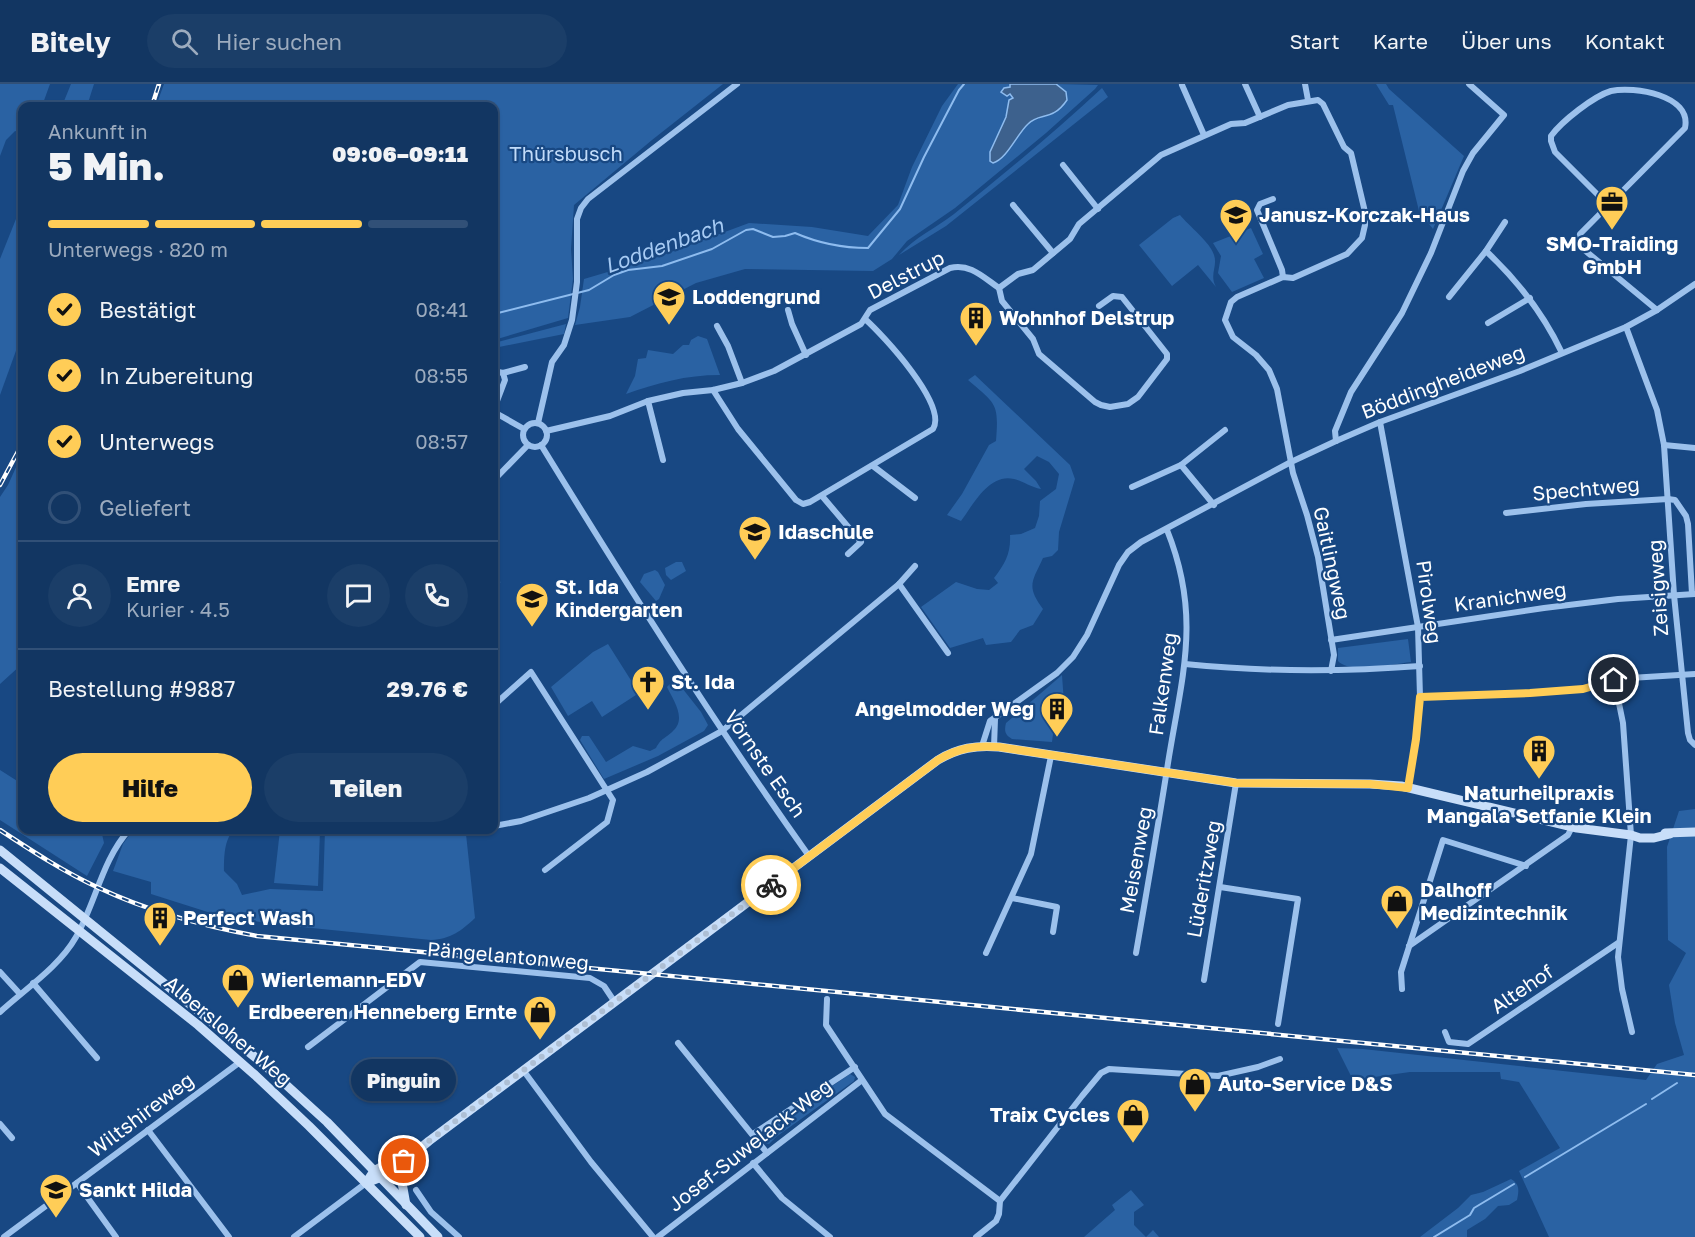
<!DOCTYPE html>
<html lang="de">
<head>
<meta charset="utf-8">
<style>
	:root { --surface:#123662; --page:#1b3e68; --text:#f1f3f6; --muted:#9cabbe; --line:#315077; --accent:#ffcd57 }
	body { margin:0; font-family:"Golos Text",sans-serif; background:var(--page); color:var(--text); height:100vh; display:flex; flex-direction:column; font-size:22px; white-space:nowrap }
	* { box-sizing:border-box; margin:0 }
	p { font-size:20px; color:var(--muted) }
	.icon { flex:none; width:33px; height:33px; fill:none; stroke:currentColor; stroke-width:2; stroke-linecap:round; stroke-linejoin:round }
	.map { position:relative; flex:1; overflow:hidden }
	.drawer { position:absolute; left:18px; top:18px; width:480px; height:732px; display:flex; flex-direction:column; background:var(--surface); border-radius:12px; box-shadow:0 2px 4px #0004,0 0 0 2px var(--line) }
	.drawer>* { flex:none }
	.pin { position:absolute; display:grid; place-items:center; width:51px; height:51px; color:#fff; margin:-26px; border:3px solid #fff; border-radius:50%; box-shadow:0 2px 6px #0007 }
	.courier { position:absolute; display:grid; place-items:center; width:60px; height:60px; margin:-30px; border:4px solid #ffcd57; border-radius:50%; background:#fff; color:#222; box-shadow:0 2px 8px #0007 }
	.bubble { position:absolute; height:42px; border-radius:21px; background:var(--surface); box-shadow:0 2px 4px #0004,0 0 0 2px var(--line); font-size:20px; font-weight:800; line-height:42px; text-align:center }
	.head em { font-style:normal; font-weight:800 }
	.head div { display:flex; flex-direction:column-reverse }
	.head { display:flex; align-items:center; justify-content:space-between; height:102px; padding:0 30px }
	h1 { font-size:39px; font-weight:800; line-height:45px }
	.bar { display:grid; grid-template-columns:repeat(4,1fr); gap:9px 6px; align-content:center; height:72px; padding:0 30px }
	.bar i { height:8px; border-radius:4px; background:var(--line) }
	.bar .on { background:var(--accent) }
	.bar p { grid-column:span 4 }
	.line { display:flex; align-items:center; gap:15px; padding:0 30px; border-top:2px solid var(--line) }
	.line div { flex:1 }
	.round { display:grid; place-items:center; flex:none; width:63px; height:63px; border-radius:32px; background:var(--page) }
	ol { padding:0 30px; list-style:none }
	li { display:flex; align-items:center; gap:18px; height:66px }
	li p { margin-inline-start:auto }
	li .icon { padding:6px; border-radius:50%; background:var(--accent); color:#111; stroke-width:4 }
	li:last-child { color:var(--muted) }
	li i { width:33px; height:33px; border:3px solid var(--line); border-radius:50% }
	.cta { display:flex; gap:12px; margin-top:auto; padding:12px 30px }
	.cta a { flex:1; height:69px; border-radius:36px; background:var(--accent); color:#111; font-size:24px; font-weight:800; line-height:69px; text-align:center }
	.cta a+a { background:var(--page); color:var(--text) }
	header { display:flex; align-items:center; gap:36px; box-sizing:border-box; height:84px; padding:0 30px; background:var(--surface); border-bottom:2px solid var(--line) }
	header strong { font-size:28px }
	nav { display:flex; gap:33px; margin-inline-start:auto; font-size:21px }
	.search { width:420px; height:54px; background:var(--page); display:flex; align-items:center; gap:15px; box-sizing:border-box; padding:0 21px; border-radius:33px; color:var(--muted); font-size:22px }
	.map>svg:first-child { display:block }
	.green { fill:#2a62a3 }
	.water { fill:#3d618d; stroke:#8ebcef; stroke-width:1.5 }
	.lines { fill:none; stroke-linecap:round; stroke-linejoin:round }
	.stream { stroke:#8ebcef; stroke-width:2 }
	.street { stroke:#9cc1ec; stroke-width:6 }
	.secondary { stroke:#c8def9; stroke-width:9 }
	.rail-casing { stroke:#fff; stroke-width:4.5 }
	.rail { stroke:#184883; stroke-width:2; stroke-dasharray:7; stroke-linecap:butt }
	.done { stroke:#aebfd4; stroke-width:6; stroke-dasharray:0 10.8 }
	.route { stroke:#ffcd57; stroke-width:8 }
	.labels { text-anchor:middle; stroke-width:4.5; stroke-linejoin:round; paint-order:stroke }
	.park-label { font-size:20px; fill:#c1dbf9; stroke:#184883 }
	.poi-label { font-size:20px; font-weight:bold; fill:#fff; stroke:#184883; text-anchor:start }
	.street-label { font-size:20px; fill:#fff; stroke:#184883 }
	.water-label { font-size:21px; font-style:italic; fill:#a7cbf4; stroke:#184883 }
</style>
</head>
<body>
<header>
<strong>Bitely</strong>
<div class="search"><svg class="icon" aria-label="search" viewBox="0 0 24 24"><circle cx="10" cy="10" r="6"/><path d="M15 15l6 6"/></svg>Hier suchen</div>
<nav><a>Start</a><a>Karte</a><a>Über uns</a><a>Kontakt</a></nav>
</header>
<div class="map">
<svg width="1695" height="1153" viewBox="0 0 1695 1153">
	<rect width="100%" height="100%" fill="#184883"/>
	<g class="green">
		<polygon points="0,0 50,0 42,22 22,22 22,49 15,47 6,56 0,72"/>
		<polygon points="71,0 94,0 87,22 62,22"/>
		<polygon points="164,0 723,0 652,56 574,121 571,165 573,195 568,234 494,256 494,22 156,22"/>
		<path d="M 958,0 L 1010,0 L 1011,3 L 1007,5 L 1013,14 C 1006,23 1009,26 1005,36 C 1000,50 988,62 990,77 L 993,79 L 1029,38 L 1038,35 L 1066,8 L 1056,0 L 1098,1 L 1095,5 L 1046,49 L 955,124 L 907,157 L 892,175 L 873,187 L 745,185 L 696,199 L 630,233 L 575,241 L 580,223 L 584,195 L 655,174 L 749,139 L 812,143 L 868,152 L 898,121 L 912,83 L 942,22 Z"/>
		<polygon points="1376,0 1386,0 1389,5 1464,72 1433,145 1419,127 1393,21 1389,21"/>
		<path d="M 1102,4 L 1108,13 L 946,142 L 899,171 C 915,153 936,144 954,130 C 1005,89 1055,48 1102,4 Z"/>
		<polygon points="22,120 22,250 0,311 0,175"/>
		<path d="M 1180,131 C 1188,141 1211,159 1214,171 C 1218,182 1209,191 1216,203 L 1198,181 L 1172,202 L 1139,161 L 1173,134 Z"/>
		<polygon points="1251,144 1263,170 1254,175 1264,194 1232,208 1218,189 1221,172 1213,159"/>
		<polygon points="566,240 564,250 494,264 494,259"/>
		<path d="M 698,252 L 707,255 L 720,291 C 686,291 657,299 626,310 L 635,292 L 638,275 L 646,274 L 648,266 L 673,270 L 683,261 L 689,261 L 691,256 Z"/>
		<path d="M 975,291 L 1070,381 L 1075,395 L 1059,448 L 1058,466 L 1052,472 L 1043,474 C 1032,498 1026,502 1043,525 L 1033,541 L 1020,546 L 1011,558 L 986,561 L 983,554 L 950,564 L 921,523 L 956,498 L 977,505 L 989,506 L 998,499 L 994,494 C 1005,480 1011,469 1010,451 L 1021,450 L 1035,444 L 1039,432 L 1040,417 L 1056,405 L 1059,390 L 1049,378 L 1037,372 L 1024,385 L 1036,397 L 1041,405 C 1030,403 1023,397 1014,395 C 989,389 973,421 961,437 L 947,431 L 962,410 L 989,361 L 996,357 C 999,319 996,320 968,296 Z"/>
		<polygon points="22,370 22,580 0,600 0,413 8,401"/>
		<polygon points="676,478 682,478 686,487 671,496 666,491 665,484"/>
		<polygon points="655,486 658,488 665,501 659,515 656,517 640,498 644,490"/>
		<path d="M 1408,555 L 1411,578 C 1394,580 1349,590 1338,577 L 1338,564 Z"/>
		<polygon points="608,560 639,609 602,633 592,617 568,632 551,603 593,568"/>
		<path d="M 1062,591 L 1064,619 L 1058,649 L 1053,650 L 1052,658 L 1012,655 C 1005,651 1004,647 1006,639 Z"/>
		<path d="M 675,595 L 701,628 L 708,641 L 704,647 L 658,672 L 604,695 L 580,656 L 582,652 L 589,652 L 606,678 L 633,662 L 650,667 L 656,664 C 662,653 665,655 673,647 C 687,634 673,616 667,603 Z"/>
		<polygon points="0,686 22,700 22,746 95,746 102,750 104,759 87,792 0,736"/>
		<polygon points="1695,725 1695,1153 1549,1153 1519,1087 1560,1064 1519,998 1501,995 1500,988 1410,988 1353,996 1337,964 1363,965 1646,996 1657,980 1684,971 1675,939 1669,901 1686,869 1668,856 1667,763 1679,727"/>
		<path d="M 133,746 L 234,746 C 224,755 224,774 224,787 L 237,800 L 242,811 L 270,805 L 323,807 L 325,746 L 408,750 L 466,750 L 475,834 C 461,847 451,855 431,856 L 272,840 L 214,830 L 151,810 L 151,798 L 113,787 L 123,760 Z"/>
		<polygon points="280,746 320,747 318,802 274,799"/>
		<polygon points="850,990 855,993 854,997 776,1053 769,1060 764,1059 762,1052 766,1047"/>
		<path d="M 1511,1095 C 1520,1100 1519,1107 1517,1116 L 1509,1121 L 1498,1122 L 1485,1135 L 1467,1146 L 1467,1153 L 1420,1153 L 1458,1124 L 1471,1111 L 1483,1108 Z"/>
		<polygon points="1131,1106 1144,1121 1134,1128 1134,1141 1146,1153 1153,1146 1159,1153 1084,1153 1115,1126 1112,1121"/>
	</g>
	<path class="water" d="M 1010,0 L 1056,0 L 1066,8 L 1067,16 C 1052,38 1040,28 1028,40 C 1017,50 1007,75 993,79 L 990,77 L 990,68 L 1006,33 L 1009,16 L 1013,14 L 1010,10 L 1007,12 L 1001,8 L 1004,4 L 1010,3 Z"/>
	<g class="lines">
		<g class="stream">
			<path d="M 494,230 L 589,206 L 614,191 L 628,186 L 662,182 L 712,165 L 746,146 L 753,145 L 773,153 L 785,152 L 795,149 C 818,159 843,164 868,164 L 900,125 L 924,73 L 959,6 L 964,0"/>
			<polyline points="1652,1015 1677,999"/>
			<polyline points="1525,1093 1646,1020"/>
			<polyline points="1434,1153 1470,1131 1474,1124 1514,1100"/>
		</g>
		<g class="street">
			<polyline points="1245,0 1260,33"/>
			<polyline points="1305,0 1308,16"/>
			<polyline points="1182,1 1204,51"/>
			<polyline points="1063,81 1098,125"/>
			<polyline points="1273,115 1260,120 1257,126 1282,186 1283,193"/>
			<polyline points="1013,121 1053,169"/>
			<path d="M 1608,121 L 1555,68 L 1551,57 L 1551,52 C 1562,37 1594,12 1611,7 C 1634,2 1692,11 1685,44 L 1580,150 L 1579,157 L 1582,164 L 1657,226"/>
			<path d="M 1486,167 C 1518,197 1543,229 1562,269"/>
			<polyline points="999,204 1002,217 1033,255 1039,270 1095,318 1101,321 1110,323 1128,320 1138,313 1167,275 1167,270 1122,213 1113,212 1099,222"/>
			<polyline points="1449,213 1486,167 1505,138"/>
			<polyline points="788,226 792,240 806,271"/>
			<polyline points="1488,239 1530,214"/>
			<polyline points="717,242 728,262 742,299"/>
			<polyline points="1626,243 1657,326 1664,361 1674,511 1688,649 1690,656 1695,661"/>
			<polyline points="494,287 503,289 505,296 494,325"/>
			<polyline points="503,289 525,283"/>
			<path d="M 713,306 L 738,345 L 796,416 L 803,420 L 810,418 L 933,345 C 948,321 883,251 865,235"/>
			<polyline points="648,317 663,376"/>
			<polyline points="494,328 524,345"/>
			<polyline points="1380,338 1418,543 1420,613 1416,655 1408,704"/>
			<circle cx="535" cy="351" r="12"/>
			<polyline points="538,339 552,278 564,261 572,236 577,198 577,135 581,124 588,115 737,0"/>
			<path d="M 546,347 L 610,332 L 648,317 L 683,309 L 713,306 L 742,299 L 774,287 L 861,240 L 870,226 L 950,184 C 970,179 983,193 999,204 L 1018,190 L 1033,186 L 1070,155 L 1079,140 L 1161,71 L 1231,40 L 1245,39 L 1288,21 L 1318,16 L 1323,20 L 1344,63 L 1351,69 L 1365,128 L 1365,141 L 1362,154 L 1347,170 L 1293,194 L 1283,193 L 1237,213 L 1231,218 L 1225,236 L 1233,253 L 1256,271 L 1269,286 L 1277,305 L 1293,389 L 1307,431 L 1318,473 L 1334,571 L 1331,587"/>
			<polyline points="1336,357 1335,347 1351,308 1402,229 1431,169 1463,87 1473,69 1504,31 1469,0"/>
			<path d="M 541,361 C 627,501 714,639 809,772"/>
			<polyline points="1664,361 1695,364"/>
			<polyline points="1181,381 1214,421"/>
			<polyline points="873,382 915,414"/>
			<polyline points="494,396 528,361"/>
			<polyline points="1132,403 1181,381 1225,346"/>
			<polyline points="822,412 861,458 848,470"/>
			<polyline points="1506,429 1586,420 1668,415 1675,416 1686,432 1688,440 1692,510"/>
			<polyline points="494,494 497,498"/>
			<polyline points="899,500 948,569"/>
			<polyline points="1331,556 1544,524 1618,515 1695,510"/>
			<path d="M 1185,580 C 1264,588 1341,588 1420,582"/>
			<polyline points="1614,595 1623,639 1631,751 1618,873 1622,905 1632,948"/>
			<polyline points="1420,613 1530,609 1583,605 1614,595 1695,590"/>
			<polyline points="494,621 531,588 613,716 607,738 545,786"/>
			<polyline points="982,662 990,637 1057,589 1073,573 1087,551 1119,481 1128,468 1141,458 1291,378 1336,357 1380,338 1520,287 1626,243 1657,226 1695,200"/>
			<polyline points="994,663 995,635"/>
			<polyline points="494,742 521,737 589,714 647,688 722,647 899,500 915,482"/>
			<polyline points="397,746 471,746"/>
			<polyline points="1220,803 1298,815 1278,940"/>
			<polyline points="1012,814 1057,823 1053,848"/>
			<polyline points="1409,862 1568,751 1572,743"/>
			<polyline points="986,869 1031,770 1051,672"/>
			<path d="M 1136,869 C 1147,806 1158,743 1168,679 C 1182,591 1202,533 1167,446"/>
			<polyline points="0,888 20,910"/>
			<polyline points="1204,896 1236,699"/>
			<polyline points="33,899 97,974"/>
			<polyline points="1402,905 1401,888 1443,756 1526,782"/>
			<polyline points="827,915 826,941 885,1030 1000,1117"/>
			<path d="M 0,928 C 25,905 59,883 76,853 C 96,818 102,776 129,746"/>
			<polyline points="1445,948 1449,958 1468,960 1618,859"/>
			<polyline points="678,959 767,1069"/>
			<polyline points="308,963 420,878 590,894 604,902 614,917"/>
			<polyline points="523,986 591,1078 653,1153"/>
			<polyline points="0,1040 12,1054"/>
			<polyline points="148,1046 229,1153"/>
			<polyline points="753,1050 855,983"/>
			<polyline points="753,1079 782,1114 830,1153"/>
			<polyline points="77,1099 116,1153"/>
			<polyline points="416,1106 431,1128 459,1153"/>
			<polyline points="4,1153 240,978"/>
			<polyline points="294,1153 366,1099"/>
			<polyline points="658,1153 862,996"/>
			<polyline points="976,1153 996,1137 999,1130 1000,1117 1082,1012 1101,989 1109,985 1218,992 1258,983 1280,975"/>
		</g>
		<g class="secondary">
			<polyline points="1665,749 1695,748"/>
			<polyline points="0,766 261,978 327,1038 438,1153"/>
			<polyline points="0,784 198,941 255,991 309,1042 420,1153"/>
			<polyline points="404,1077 401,1093 406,1121"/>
			<path d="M 366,1099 L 389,1090 L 429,1057 L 938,676 C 958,664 976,661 999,663 L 1236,699 L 1370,700 L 1401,702 L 1577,744 L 1631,751 L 1640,754 L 1654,754 L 1670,750"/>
			<polyline points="366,1099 374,1087 411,1066"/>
		</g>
		<g class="rail-casing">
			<g id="rail">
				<polyline points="152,22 159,0"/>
				<polyline points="0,401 22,360"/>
				<path d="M 0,746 C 32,767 64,788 99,804 C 150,828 203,842 257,852 L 1695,991"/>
			</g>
		</g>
		<use href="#rail" class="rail"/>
	</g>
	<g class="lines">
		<polyline class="done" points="404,1077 429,1057 771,801"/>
		<path class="route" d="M 771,801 L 938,676 C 958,664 976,661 999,663 L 1236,699 L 1370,700 L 1408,704 L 1416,655 L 1420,613 L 1530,609 L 1583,605 L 1614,596"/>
	</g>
	<defs>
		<g id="office-pin" transform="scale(1.725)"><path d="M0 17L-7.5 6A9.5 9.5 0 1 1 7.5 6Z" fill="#ffcd57" stroke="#184883"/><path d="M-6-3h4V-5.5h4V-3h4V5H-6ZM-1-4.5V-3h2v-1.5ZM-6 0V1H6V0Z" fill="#111"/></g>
		<g id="school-pin" transform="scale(1.725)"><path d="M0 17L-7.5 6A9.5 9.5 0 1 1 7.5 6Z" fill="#ffcd57" stroke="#184883"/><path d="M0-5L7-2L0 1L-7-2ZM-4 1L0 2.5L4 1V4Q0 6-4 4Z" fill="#111"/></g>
		<g id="building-pin" transform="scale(1.725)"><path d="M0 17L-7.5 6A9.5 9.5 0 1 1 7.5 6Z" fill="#ffcd57" stroke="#184883"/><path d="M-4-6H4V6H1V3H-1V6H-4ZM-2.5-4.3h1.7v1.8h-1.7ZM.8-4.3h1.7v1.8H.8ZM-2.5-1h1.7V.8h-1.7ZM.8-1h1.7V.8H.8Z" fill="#111"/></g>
		<g id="church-pin" transform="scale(1.725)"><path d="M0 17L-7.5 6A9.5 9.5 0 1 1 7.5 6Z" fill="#ffcd57" stroke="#184883"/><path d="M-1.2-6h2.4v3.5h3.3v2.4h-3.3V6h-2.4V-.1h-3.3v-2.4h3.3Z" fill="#111"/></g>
		<g id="shop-pin" transform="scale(1.725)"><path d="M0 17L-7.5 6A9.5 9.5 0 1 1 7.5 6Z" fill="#ffcd57" stroke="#184883"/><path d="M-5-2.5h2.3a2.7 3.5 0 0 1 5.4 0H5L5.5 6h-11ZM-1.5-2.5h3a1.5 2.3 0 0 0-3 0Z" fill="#111"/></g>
	</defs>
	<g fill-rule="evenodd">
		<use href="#office-pin" x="1612" y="118"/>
		<use href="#school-pin" x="1236" y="131"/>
		<use href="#school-pin" x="669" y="213"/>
		<use href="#building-pin" x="976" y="234"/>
		<use href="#school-pin" x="755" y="448"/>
		<use href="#school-pin" x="532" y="515"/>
		<use href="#church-pin" x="648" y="598"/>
		<use href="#building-pin" x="1057" y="625"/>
		<use href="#building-pin" x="1539" y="667"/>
		<use href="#shop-pin" x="1397" y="817"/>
		<use href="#building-pin" x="160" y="834"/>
		<use href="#shop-pin" x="238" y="896"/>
		<use href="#shop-pin" x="540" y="928"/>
		<use href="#shop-pin" x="1195" y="1000"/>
		<use href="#shop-pin" x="1133" y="1031"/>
		<use href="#school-pin" x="56" y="1106"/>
	</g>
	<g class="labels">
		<g class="park-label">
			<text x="566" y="77">Thürsbusch</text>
		</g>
		<g class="poi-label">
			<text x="1259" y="138">Janusz-Korczak-Haus</text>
			<text x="1612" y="167" text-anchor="middle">SMO-Traiding<tspan x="1612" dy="23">GmbH</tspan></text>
			<text x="692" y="220">Loddengrund</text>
			<text x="999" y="241">Wohnhof Delstrup</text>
			<text x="778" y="455">Idaschule</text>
			<text x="555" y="510">St. Ida<tspan x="555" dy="23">Kindergarten</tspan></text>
			<text x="671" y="605">St. Ida</text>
			<text x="1034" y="632" text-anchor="end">Angelmodder Weg</text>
			<text x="1539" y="716" text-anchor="middle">Naturheilpraxis<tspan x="1539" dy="23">Mangala Setfanie Klein</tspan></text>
			<text x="1420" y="813">Dalhoff<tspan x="1420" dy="23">Medizintechnik</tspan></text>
			<text x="183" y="841">Perfect Wash</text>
			<text x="261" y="903">Wierlemann-EDV</text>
			<text x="517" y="935" text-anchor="end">Erdbeeren Henneberg Ernte</text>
			<text x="1218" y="1007">Auto-Service D&amp;S</text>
			<text x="1110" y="1038" text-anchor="end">Traix Cycles</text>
			<text x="79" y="1113">Sankt Hilda</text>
		</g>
		<g class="street-label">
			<text transform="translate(906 191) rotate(-27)" y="7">Delstrup</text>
			<text transform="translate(1443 298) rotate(-21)" y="7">Böddingheideweg</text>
			<text transform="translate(1586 405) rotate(-5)" y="7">Spechtweg</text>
			<text transform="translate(1332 479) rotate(78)" y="7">Gaitlingweg</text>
			<text transform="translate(1658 504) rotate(-94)" y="7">Zeisigweg</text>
			<text transform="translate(1510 513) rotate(-8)" y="7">Kranichweg</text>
			<text transform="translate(1429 518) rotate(82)" y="7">Pirolweg</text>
			<text transform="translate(1163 600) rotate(-82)" y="7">Falkenweg</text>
			<text transform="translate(765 680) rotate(55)" y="7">Vörnste Esch</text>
			<text transform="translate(1136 776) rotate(-80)" y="7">Meisenweg</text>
			<text transform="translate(1204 795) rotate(-80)" y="7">Lüderitzweg</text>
			<text transform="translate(508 872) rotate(5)" y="7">Pängelantonweg</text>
			<text transform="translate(1522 905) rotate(-34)" y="7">Altehof</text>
			<text transform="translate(228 947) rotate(40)" y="7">Albersloher Weg</text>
			<text transform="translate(141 1031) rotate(-37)" y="7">Wiltshireweg</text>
			<text transform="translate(750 1061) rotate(-38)" y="7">Josef-Suwelack-Weg</text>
		</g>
		<g class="water-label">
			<text transform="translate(664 162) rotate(-20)" y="7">Loddenbach</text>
		</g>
	</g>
</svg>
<div class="pin" style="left:404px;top:1077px;background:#ea580c"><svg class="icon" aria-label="bag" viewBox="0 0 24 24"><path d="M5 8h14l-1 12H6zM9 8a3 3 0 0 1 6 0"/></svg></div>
<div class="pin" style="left:1614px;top:596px;background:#1f2937"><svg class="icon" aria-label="home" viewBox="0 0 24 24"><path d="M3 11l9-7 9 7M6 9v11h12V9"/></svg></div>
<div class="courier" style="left:771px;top:801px"><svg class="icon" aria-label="bike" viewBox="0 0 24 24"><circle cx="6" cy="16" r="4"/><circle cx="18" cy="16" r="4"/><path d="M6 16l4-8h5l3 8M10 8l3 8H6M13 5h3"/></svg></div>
<div class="bubble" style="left:351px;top:975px;width:105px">Pinguin</div>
<section class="drawer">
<div class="head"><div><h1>5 Min.</h1><p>Ankunft in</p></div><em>09:06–09:11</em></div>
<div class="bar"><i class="on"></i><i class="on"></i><i class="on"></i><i></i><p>Unterwegs · 820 m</p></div>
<ol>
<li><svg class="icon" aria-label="check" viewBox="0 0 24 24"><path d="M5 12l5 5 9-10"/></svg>Bestätigt<p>08:41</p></li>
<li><svg class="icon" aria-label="check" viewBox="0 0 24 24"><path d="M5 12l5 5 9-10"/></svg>In Zubereitung<p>08:55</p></li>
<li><svg class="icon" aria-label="check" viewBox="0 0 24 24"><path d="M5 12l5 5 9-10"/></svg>Unterwegs<p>08:57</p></li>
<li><i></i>Geliefert</li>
</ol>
<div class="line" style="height:108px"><a class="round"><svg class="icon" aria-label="person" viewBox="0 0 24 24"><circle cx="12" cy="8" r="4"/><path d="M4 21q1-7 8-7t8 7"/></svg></a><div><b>Emre</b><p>Kurier · 4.5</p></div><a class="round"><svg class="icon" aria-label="chat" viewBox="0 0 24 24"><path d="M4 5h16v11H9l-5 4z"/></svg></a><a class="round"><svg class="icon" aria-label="phone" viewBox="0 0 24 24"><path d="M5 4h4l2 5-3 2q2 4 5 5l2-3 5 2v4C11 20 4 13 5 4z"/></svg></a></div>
<div class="line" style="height:78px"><div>Bestellung #9887</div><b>29.76 €</b></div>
<div class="cta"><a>Hilfe</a><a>Teilen</a></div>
</section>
</div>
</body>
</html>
